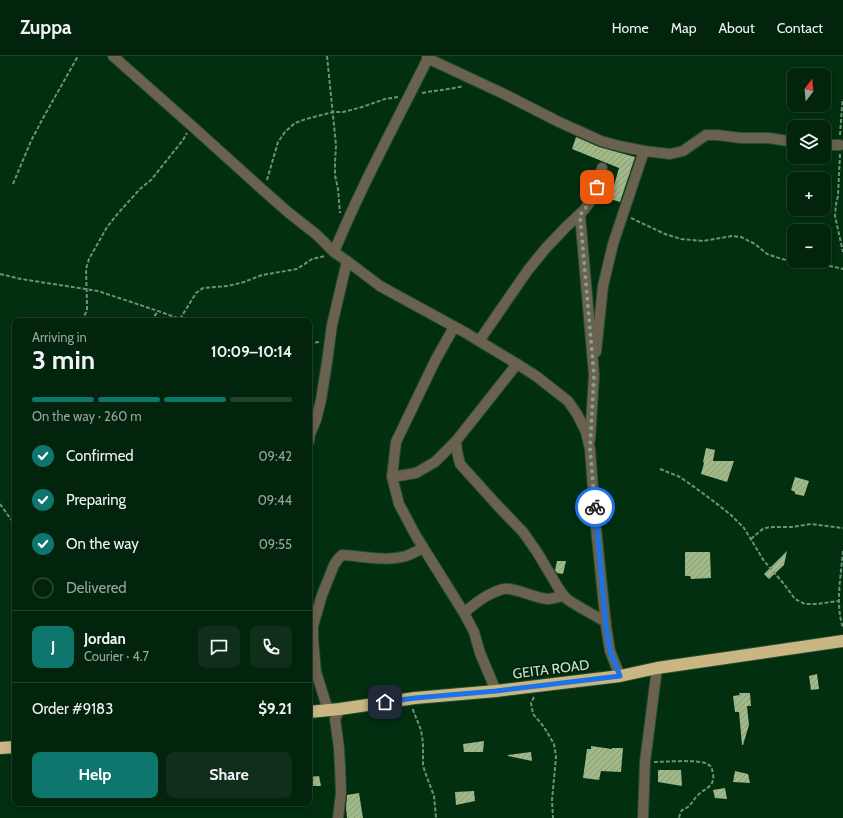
<!DOCTYPE html>
<html lang="en">
<head>
<meta charset="utf-8">
<style>
	:root { --surface:#02230c; --page:#102f1a; --text:#f1f3f6; --muted:#96a49d; --line:#23402d; --accent:#0f766e }
	body { margin:0; font-family:Cabin,sans-serif; background:var(--page); color:var(--text); height:100vh; display:flex; flex-direction:column; font-size:15px; white-space:nowrap }
	* { box-sizing:border-box; margin:0 }
	p { font-size:13px; color:var(--muted) }
	.icon { flex:none; width:22px; height:22px; fill:none; stroke:currentColor; stroke-width:2; stroke-linecap:round; stroke-linejoin:round }
	.map { position:relative; flex:1; overflow:hidden }
	.sheet { position:absolute; left:12px; top:262px; width:300px; height:488px; display:flex; flex-direction:column; background:var(--surface); border-radius:8px; box-shadow:0 2px 6px #0003,0 0 0 1px var(--line) }
	.sheet>* { flex:none }
	.needle { width:26px; rotate:16deg }
	.buttons { position:absolute; left:787px; top:12px; display:grid; gap:8px }
	.buttons a { display:grid; place-items:center; width:44px; height:44px; border-radius:8px; background:var(--surface); box-shadow:0 2px 6px #0003,0 0 0 1px var(--line); font-size:20px }
	.pin { position:absolute; display:grid; place-items:center; width:34px; height:34px; color:#fff; margin:-17px; border-radius:8px; box-shadow:0 2px 6px #0006 }
	.courier { position:absolute; display:grid; place-items:center; width:40px; height:40px; margin:-20px; border:3px solid #1a73e8; border-radius:50%; background:#fff; color:#222; box-shadow:0 1px 5px #0007 }
	.overview em { font-style:normal; font-weight:700 }
	.overview div { display:flex; flex-direction:column-reverse }
	.overview { display:flex; align-items:center; justify-content:space-between; height:68px; padding:0 20px }
	h1 { font-size:26px; font-weight:700; line-height:30px }
	.bar { display:grid; grid-template-columns:repeat(4,1fr); gap:6px 4px; align-content:center; height:48px; padding:0 20px }
	.bar i { height:5px; border-radius:3px; background:var(--line) }
	.bar .selected { background:var(--accent) }
	.bar p { grid-column:span 4 }
	.line { display:flex; align-items:center; gap:10px; padding:0 20px; border-top:1px solid var(--line) }
	.line div { flex:1 }
	.round { display:grid; place-items:center; flex:none; width:42px; height:42px; border-radius:8px; background:var(--page) }
	ol { padding:0 20px; list-style:none }
	li { display:flex; align-items:center; gap:12px; height:44px }
	li p { margin-inline-start:auto }
	li .icon { padding:4px; border-radius:50%; background:var(--accent); color:#fff; stroke-width:4 }
	li:last-child { color:var(--muted) }
	li i { width:22px; height:22px; border:2px solid var(--line); border-radius:50% }
	.cta { display:flex; gap:8px; margin-top:auto; padding:8px 20px }
	.cta a { flex:1; height:46px; border-radius:8px; background:var(--accent); color:#fff; font-size:16px; font-weight:700; line-height:46px; text-align:center }
	.cta a+a { background:var(--page); color:var(--text) }
	header { display:flex; align-items:center; gap:24px; box-sizing:border-box; height:56px; padding:0 20px; background:var(--surface); border-bottom:1px solid var(--line) }
	header strong { font-size:19px }
	nav { display:flex; gap:22px; margin-inline-start:auto; font-size:14px }
	.map>svg:first-child { display:block }
	.building { fill:url(#building-hatch) }
	.lines { fill:none; stroke-linecap:round; stroke-linejoin:round }
	.minor-casing { stroke:#224c2e; stroke-width:12 }
	.highway-casing { stroke:#224c2e; stroke-width:14 }
	.path { stroke:#6f9077; stroke-width:2; stroke-dasharray:4 2; stroke-linecap:butt }
	.minor { stroke:#6a624e; stroke-width:10 }
	.highway { stroke:#cab682; stroke-width:12 }
	.done { stroke:#85a38c; stroke-width:4; stroke-dasharray:0 7.2 }
	.route { stroke:#1a73e8; stroke-width:5 }
	.labels { text-anchor:middle; stroke-width:4; stroke-linejoin:round; paint-order:stroke }
	.street-label { font-size:14px; fill:#cbe2ce; stroke:#03230c }
</style>
</head>
<body>
<header>
<strong>Zuppa</strong>
<nav><a>Home</a><a>Map</a><a>About</a><a>Contact</a></nav>
</header>
<div class="map">
<svg width="843" height="762" viewBox="0 0 843 762">
	<defs>
		<pattern id="building-hatch" width="6" height="6" patternUnits="userSpaceOnUse"><rect width="6" height="6" fill="#a1b888"/><path d="M-1 1l2-2M0 6l6-6M5 7l2-2" fill="none" stroke="#889b76"/></pattern>
	</defs>
	<rect width="100%" height="100%" fill="#022f10"/>
	<g class="building">
		<polygon points="576,81 599,91 635,101 620,146 610,143 619,112 572,93"/>
		<polygon points="706,392 715,394 713,405 734,405 727,426 701,418 704,407 703,406"/>
		<polygon points="795,421 809,425 804,440 795,438 795,436 791,434"/>
		<polygon points="787,495 784,509 769,523 764,518"/>
		<polygon points="685,496 710,496 711,522 691,523 690,520 685,520"/>
		<polygon points="557,505 566,505 563,518 557,517 555,514"/>
		<polygon points="817,618 819,633 811,634 809,620"/>
		<polygon points="739,637 750,637 751,650 747,650 749,669 743,689 742,689 739,656 735,656 733,640 740,639"/>
		<polygon points="484,685 483,696 464,696 463,688"/>
		<polygon points="591,690 612,693 612,692 623,692 621,716 601,715 599,724 583,722 587,693 591,693"/>
		<polygon points="531,696 532,705 508,700 508,699"/>
		<polygon points="658,714 681,714 682,730 658,726"/>
		<polygon points="735,715 748,718 750,727 733,726"/>
		<polygon points="319,720 321,730 309,730 309,721"/>
		<polygon points="725,732 727,743 715,742 713,734"/>
		<polygon points="474,735 475,745 456,749 455,736"/>
		<polygon points="359,737 363,762 347,762 346,752 347,739"/>
	</g>
	<g class="lines">
		<g class="minor-casing">
			<g id="minor">
				<polyline points="113,0 192,70 264,135 289,157 317,179 334,196 347,205 380,230 466,277 517,308 536,320 568,345 577,358 586,376 590,393 596,472 606,570 610,595 620,620"/>
				<polyline points="427,2 504,38 559,66 601,85 619,90 644,95 670,98 683,95 706,79 717,79 741,82 769,82 794,86"/>
				<polyline points="824,89 840,89"/>
				<polyline points="580,159 594,319 590,384"/>
				<path d="M 334,196 C 362,128 397,65 429,0"/>
				<polyline points="454,271 435,305 396,386 392,421 399,448 416,480 464,557 474,576 480,597 496,635"/>
				<polyline points="479,285 528,214 546,192 566,171 583,155 591,145 597,131 602,112"/>
				<polyline points="596,296 603,230 613,188 644,95"/>
				<polyline points="309,385 310,378 316,364 321,344 327,306 332,269 347,205"/>
				<polyline points="456,385 457,395 460,408 498,450 523,476 537,496 559,533 564,540 568,544 583,553 606,566"/>
				<polyline points="392,421 416,417 435,406 456,385 517,308"/>
				<path d="M 464,557 C 474,548 490,536 504,533 C 516,531 535,543 549,543 C 554,542 560,541 564,540"/>
				<path d="M 328,654 L 316,616 L 313,584 L 313,570 L 322,539 L 334,509 L 338,503 L 342,499 C 363,500 385,506 406,500 C 412,498 417,495 423,492"/>
				<polyline points="338,762 341,737 340,711 339,692 335,663 340,653"/>
				<polyline points="643,762 645,706 657,612"/>
			</g>
		</g>
		<g class="highway-casing">
			<g id="highway">
				<polyline points="309,656 340,653 415,642 496,635 620,620 657,612 843,585"/>
				<polyline points="0,692 15,691"/>
			</g>
		</g>
		<g class="path">
			<polyline points="327,0 336,89 335,107 335,119 338,133 340,157"/>
			<path d="M 422,37 C 436,34 449,34 463,30"/>
			<polyline points="840,79 842,51 843,43"/>
			<polyline points="840,98 838,140 836,148 835,160 843,196"/>
			<polyline points="267,124 278,86 285,76 295,67 306,63 333,56 343,56 362,51 385,43 398,41"/>
			<polyline points="13,128 31,85 42,64 78,0"/>
			<polyline points="631,162 665,178 681,183 703,185 732,180 741,181 755,188 767,198 782,203 804,208 817,207 843,213"/>
			<polyline points="0,218 21,223 98,235 158,255 186,265"/>
			<polyline points="180,263 196,237 203,232 228,230 244,226 262,219 297,213 312,203 325,200"/>
			<polyline points="82,265 87,254 87,248 86,213 89,203 107,171 120,155 140,133 151,124 183,84 187,77"/>
			<polyline points="151,265 158,255"/>
			<polyline points="309,287 320,286"/>
			<polyline points="660,413 680,421 690,428 712,444 731,459 744,472 764,505 784,528 795,543 805,548 816,548 839,545"/>
			<polyline points="0,448 15,469"/>
			<polyline points="751,483 759,476 764,472 773,471 792,471 811,468 843,472"/>
			<path d="M 843,495 C 841,520 835,548 843,572"/>
			<polyline points="534,641 531,647 533,658 544,671 554,688 556,701 552,744 553,762"/>
			<polyline points="413,653 413,654 421,674 423,687 423,709 425,716 434,740 436,762"/>
			<path d="M 654,706 C 664,706 700,703 707,708 C 712,710 712,713 713,718 C 715,731 705,732 698,739 C 691,746 692,750 682,754 L 680,758 L 679,762"/>
		</g>
		<use href="#minor" class="minor"/>
		<use href="#highway" class="highway"/>
	</g>
	<g class="lines">
		<polyline class="done" points="595,451 590,393 594,319 580,159 591,145 597,131"/>
		<polyline class="route" points="385,646 415,642 496,635 620,620 610,595 606,570 595,451"/>
	</g>
	<g class="labels">
		<g class="street-label">
			<text transform="translate(551 613) rotate(-7)" y="5">GEITA ROAD</text>
		</g>
	</g>
</svg>
<div class="buttons">
<a><svg class="needle" viewBox="-14 -14 28 28"><path d="M0-13l5 13h-10z" fill="#e53935"/><path d="M0 13l5-13h-10z" fill="#96a49d"/></svg></a>
<a><svg class="icon" aria-label="layers" viewBox="0 0 24 24"><path d="M12 4l9 5-9 5-9-5zM3 14l9 5 9-5"/></svg></a>
<a>+</a>
<a>−</a>
</div>
<div class="pin" style="left:597px;top:131px;background:#ea580c"><svg class="icon" aria-label="bag" viewBox="0 0 24 24"><path d="M5 8h14l-1 12H6zM9 8a3 3 0 0 1 6 0"/></svg></div>
<div class="pin" style="left:385px;top:646px;background:#1f2937"><svg class="icon" aria-label="home" viewBox="0 0 24 24"><path d="M3 11l9-7 9 7M6 9v11h12V9"/></svg></div>
<div class="courier" style="left:595px;top:451px"><svg class="icon" aria-label="bike" viewBox="0 0 24 24"><circle cx="6" cy="16" r="4"/><circle cx="18" cy="16" r="4"/><path d="M6 16l4-8h5l3 8M10 8l3 8H6M13 5h3"/></svg></div>
<section class="sheet">
<div class="overview"><div><h1>3 min</h1><p>Arriving in</p></div><em>10:09–10:14</em></div>
<div class="bar"><i class="selected"></i><i class="selected"></i><i class="selected"></i><i></i><p>On the way · 260 m</p></div>
<ol>
<li><svg class="icon" aria-label="check" viewBox="0 0 24 24"><path d="M5 12l5 5 9-10"/></svg>Confirmed<p>09:42</p></li>
<li><svg class="icon" aria-label="check" viewBox="0 0 24 24"><path d="M5 12l5 5 9-10"/></svg>Preparing<p>09:44</p></li>
<li><svg class="icon" aria-label="check" viewBox="0 0 24 24"><path d="M5 12l5 5 9-10"/></svg>On the way<p>09:55</p></li>
<li><i></i>Delivered</li>
</ol>
<div class="line" style="height:72px"><b class="round" style="background:var(--accent);color:#fff">J</b><div><b>Jordan</b><p>Courier · 4.7</p></div><a class="round"><svg class="icon" aria-label="chat" viewBox="0 0 24 24"><path d="M4 5h16v11H9l-5 4z"/></svg></a><a class="round"><svg class="icon" aria-label="phone" viewBox="0 0 24 24"><path d="M5 4h4l2 5-3 2q2 4 5 5l2-3 5 2v4C11 20 4 13 5 4z"/></svg></a></div>
<div class="line" style="height:52px"><div>Order #9183</div><b>$9.21</b></div>
<div class="cta"><a>Help</a><a>Share</a></div>
</section>
</div>
</body>
</html>
